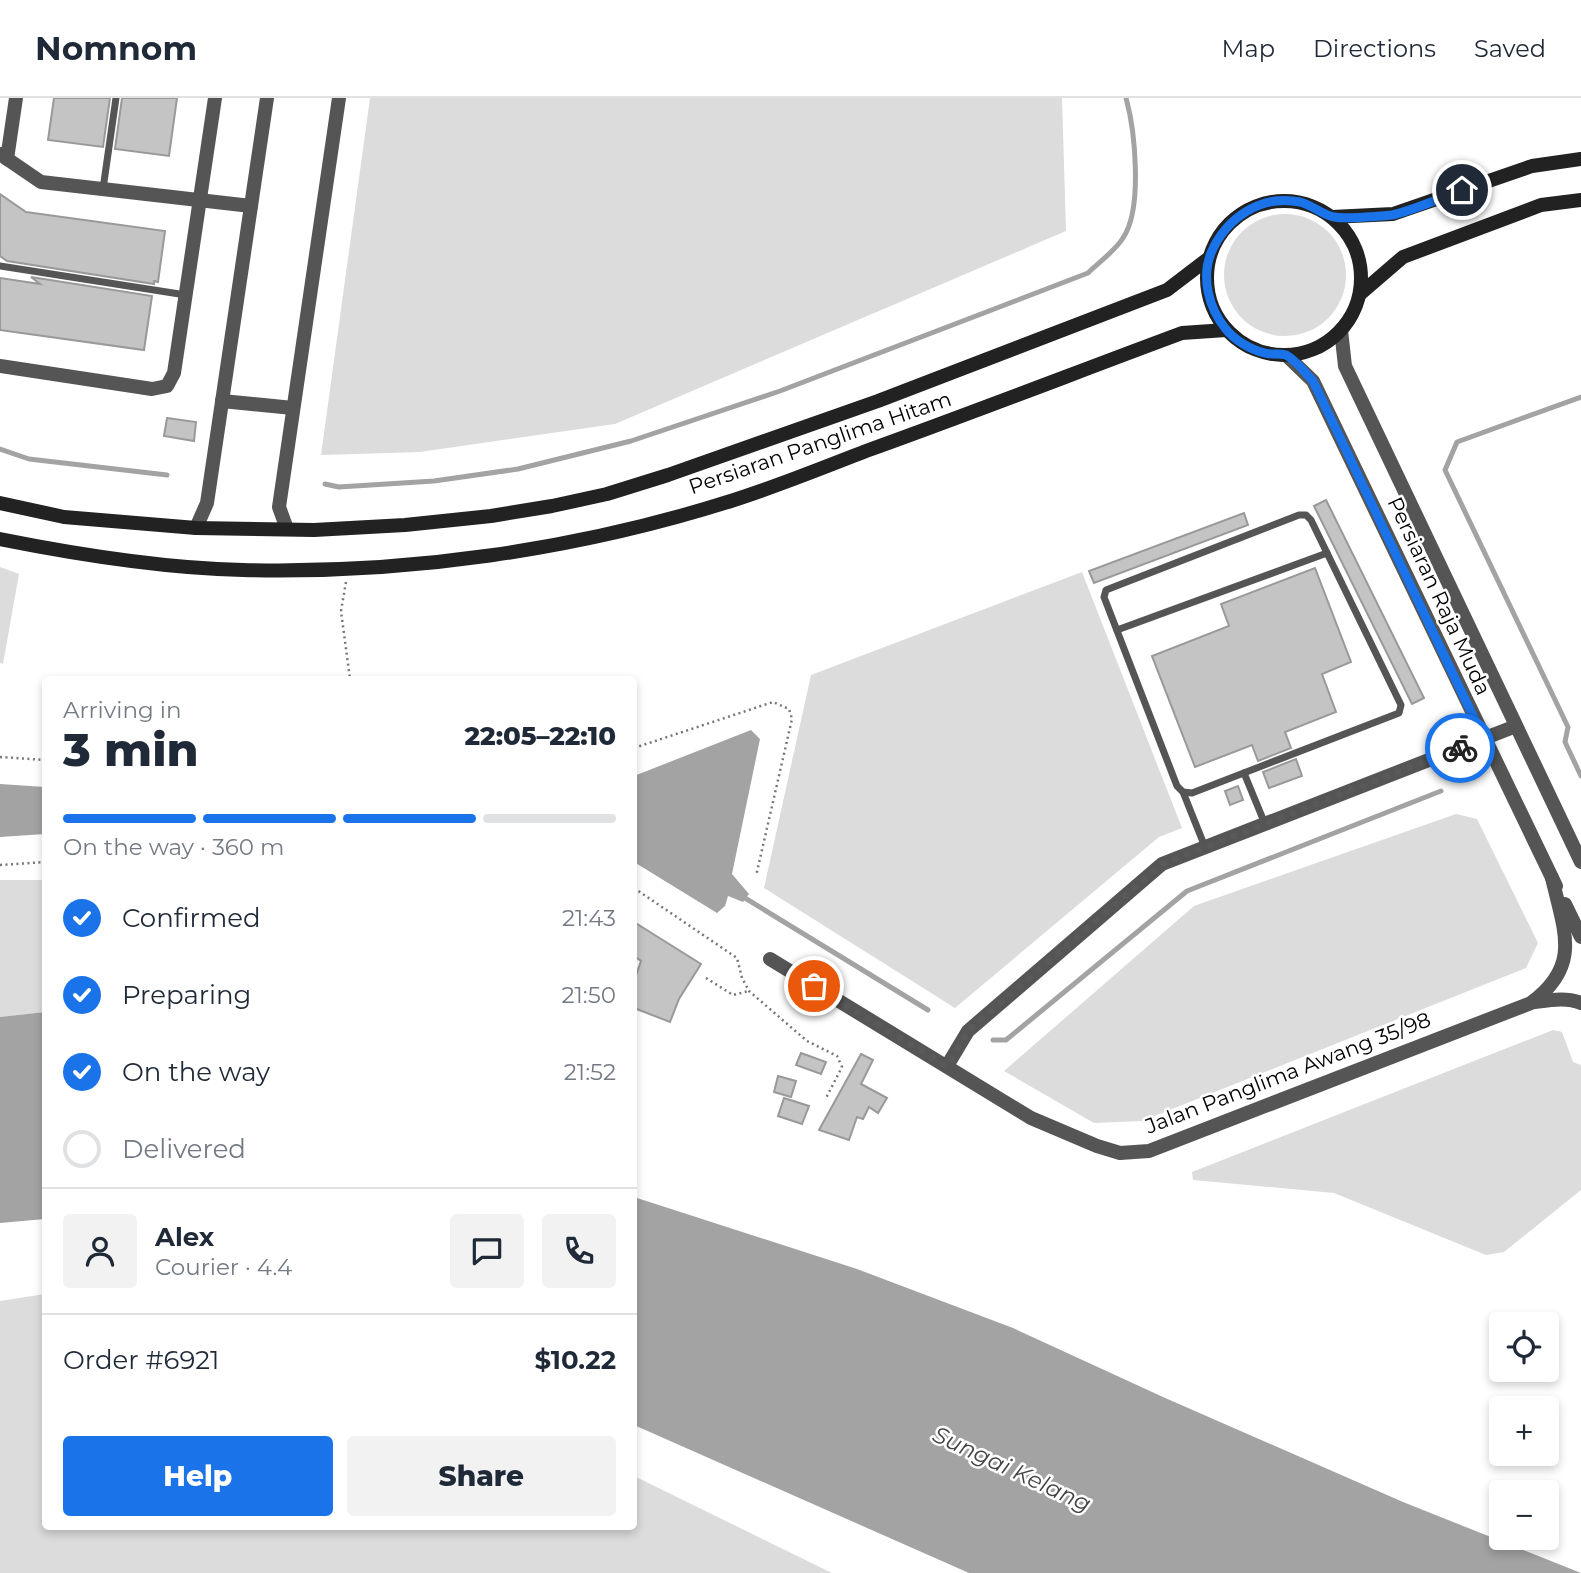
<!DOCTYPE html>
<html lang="en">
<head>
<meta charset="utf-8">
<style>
	:root { --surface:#fff; --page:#f2f2f3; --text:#1f2937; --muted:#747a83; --line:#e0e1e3; --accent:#1a73e8 }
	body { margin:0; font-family:Montserrat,sans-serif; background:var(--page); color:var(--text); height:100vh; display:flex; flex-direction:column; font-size:26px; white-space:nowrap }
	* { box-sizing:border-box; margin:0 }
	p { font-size:23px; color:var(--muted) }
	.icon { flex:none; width:38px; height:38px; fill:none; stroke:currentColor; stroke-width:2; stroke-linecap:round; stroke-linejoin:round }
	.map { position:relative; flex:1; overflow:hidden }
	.side { position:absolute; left:42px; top:578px; width:595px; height:854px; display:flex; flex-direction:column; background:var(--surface); border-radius:7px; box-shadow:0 4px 10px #0003 }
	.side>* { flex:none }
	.controls { position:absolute; left:1489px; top:1214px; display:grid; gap:14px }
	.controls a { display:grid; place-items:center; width:70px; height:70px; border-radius:7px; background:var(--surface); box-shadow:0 4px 10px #0003; font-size:35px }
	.pin { position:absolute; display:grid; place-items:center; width:60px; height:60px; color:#fff; margin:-30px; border:4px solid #fff; border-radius:50%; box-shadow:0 2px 7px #0007 }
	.courier { position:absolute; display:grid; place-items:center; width:70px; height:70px; margin:-35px; border:5px solid #1a73e8; border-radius:50%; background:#fff; color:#222; box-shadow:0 2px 9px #0007 }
	.head em { font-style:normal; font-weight:800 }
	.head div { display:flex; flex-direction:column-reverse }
	.head { display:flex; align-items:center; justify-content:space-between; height:119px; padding:0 21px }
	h1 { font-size:46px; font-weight:800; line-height:52px }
	.bar { display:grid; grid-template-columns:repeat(4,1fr); gap:10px 7px; align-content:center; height:84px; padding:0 21px }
	.bar i { height:9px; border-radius:5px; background:var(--line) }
	.bar .on { background:var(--accent) }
	.bar p { grid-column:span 4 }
	.line { display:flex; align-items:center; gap:18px; padding:0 21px; border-top:2px solid var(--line) }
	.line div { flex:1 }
	.round { display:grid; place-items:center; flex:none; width:74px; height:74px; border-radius:7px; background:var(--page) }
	ol { padding:0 21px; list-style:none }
	li { display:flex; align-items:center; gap:21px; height:77px }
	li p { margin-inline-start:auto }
	li .icon { padding:7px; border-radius:50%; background:var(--accent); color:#fff; stroke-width:4 }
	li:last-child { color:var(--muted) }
	li i { width:38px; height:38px; border:4px solid var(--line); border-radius:50% }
	.primary-button { display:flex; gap:14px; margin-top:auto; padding:14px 21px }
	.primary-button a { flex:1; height:80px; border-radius:7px; background:var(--accent); color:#fff; font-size:28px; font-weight:800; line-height:80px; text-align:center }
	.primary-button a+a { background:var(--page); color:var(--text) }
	header { display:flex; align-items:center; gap:42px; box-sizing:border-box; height:98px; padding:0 35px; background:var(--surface); border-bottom:2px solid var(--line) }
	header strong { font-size:33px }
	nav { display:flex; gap:38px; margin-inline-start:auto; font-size:24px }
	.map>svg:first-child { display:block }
	.green { fill:#dcdcdc }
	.water { fill:#a3a3a3 }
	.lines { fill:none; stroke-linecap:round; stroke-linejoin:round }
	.stream { stroke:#a3a3a3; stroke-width:5 }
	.building { fill:#c4c4c4; stroke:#999; stroke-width:2 }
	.path { stroke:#777; stroke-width:2.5; stroke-dasharray:2 3.5; stroke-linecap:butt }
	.service { stroke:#555; stroke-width:7 }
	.minor { stroke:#555; stroke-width:14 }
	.tertiary { stroke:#555; stroke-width:14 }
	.secondary { stroke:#222; stroke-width:14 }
	.done { stroke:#595959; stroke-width:7; stroke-dasharray:0 12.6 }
	.route { stroke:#1a73e8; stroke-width:9 }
	.labels { text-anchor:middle; stroke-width:5; stroke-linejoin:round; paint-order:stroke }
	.street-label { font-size:21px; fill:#000; stroke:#fff }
	.water-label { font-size:23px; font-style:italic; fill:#444; stroke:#fff }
</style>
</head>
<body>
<header>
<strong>Nomnom</strong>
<nav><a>Map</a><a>Directions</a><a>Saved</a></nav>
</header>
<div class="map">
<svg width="1581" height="1475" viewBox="0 0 1581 1475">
	<rect width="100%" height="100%" fill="#fff"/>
	<g class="green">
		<polygon points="370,0 1062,0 1066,133 615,326 420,354 321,357"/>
		<circle cx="1285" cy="177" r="61"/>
		<polygon points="0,469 19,476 3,566 0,565"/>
		<polygon points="1082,474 1182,730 1159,739 955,910 764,790 811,577"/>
		<polygon points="1456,716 1477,721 1538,845 1526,870 1142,1023 1094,1025 1004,973 1194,808"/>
		<polygon points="0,782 45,782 45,914 0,919"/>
		<polygon points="1553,932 1562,934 1573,964 1581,967 1581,1092 1504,1154 1486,1157 1334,1095 1193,1082 1192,1074"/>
		<polygon points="45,1196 46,1428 634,1428 634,1378 832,1475 0,1475 0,1203"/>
	</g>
	<g class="water">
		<polygon points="751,632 760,641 732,776 749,796 743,804 728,798 725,808 717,815 634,764 634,678"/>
		<polygon points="0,686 45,689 45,736 0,739"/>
		<polygon points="45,914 45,1121 0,1125 0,919"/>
		<polygon points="634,1099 857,1171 1013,1230 1163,1299 1403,1404 1581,1475 969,1475 634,1327"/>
	</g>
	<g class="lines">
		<g class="stream">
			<polyline points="1581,299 1457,344 1445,372 1568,629 1565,644 1581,678"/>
			<polyline points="0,351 29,361 167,377"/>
			<path d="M 325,386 L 339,389 L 434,383 L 518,371 L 631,343 L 780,293 L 1088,175 C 1099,164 1115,153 1123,140 C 1143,111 1135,32 1126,0"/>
			<polyline points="740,797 928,912"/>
			<polyline points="993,942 1006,942 1187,793 1441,693"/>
		</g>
	</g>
	<g class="building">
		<polygon points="54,0 110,0 103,49 48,42"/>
		<polygon points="122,0 177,0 169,58 115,51"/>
		<polygon points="0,96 26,114 165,133 158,184 154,183 154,186 7,163 0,158"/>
		<polygon points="31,179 152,198 144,252 0,232 0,180 40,186"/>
		<polygon points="167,320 196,324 194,343 164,338"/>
		<polygon points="1326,402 1424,600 1412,606 1314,408"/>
		<polygon points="1244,415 1248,427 1094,485 1089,473"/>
		<polygon points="1315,470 1351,564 1322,576 1336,614 1285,634 1291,650 1258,663 1252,647 1195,669 1152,558 1229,528 1221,506"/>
		<polygon points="1296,661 1302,678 1269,690 1263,674"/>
		<polygon points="1238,688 1243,702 1230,707 1225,693"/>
		<polygon points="634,824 701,866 679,901 670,924 634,910 634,883 641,863 634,858"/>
		<polygon points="801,955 826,964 821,976 796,967"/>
		<polygon points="861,956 873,962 861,986 887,1000 878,1015 869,1009 863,1021 857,1019 849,1042 819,1032"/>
		<polygon points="778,978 796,983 791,999 774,994"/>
		<polygon points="784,1000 809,1008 802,1026 778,1018"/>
	</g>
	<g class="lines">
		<g class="path">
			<polyline points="346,484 341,513 350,581"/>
			<polyline points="634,650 773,604 789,611 792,621 756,778"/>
			<polyline points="0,659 46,662"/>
			<polyline points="0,767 46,764"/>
			<polyline points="634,790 737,860 742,880 749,893 807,943 837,958 842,969 826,1000"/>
			<polyline points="706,880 733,897 749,893"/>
		</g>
		<g class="service">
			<polyline points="103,91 116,0"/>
			<polyline points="0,168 186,197"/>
			<polygon points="1299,417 1306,417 1311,422 1401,607 1399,615 1192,695 1183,694 1177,688 1104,499 1106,492"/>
			<polyline points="1117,532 1327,455"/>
			<polyline points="1244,675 1265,726"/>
			<polyline points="1183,694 1205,749"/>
		</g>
		<g class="minor">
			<polyline points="0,56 41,84 251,108"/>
			<polyline points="7,61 16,0"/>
			<polyline points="1341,232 1345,268 1581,764"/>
			<polyline points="1286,257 1313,283 1556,788"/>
			<polyline points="0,268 152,291 167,288 174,275 215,0"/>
			<polyline points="222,303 293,310"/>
			<polyline points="1565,806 1581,839"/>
			<path d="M 770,861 L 1031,1020 L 1097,1048 L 1120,1055 L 1149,1053 L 1531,905 C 1581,868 1565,835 1552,780"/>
			<path d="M 1535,904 C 1550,902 1567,899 1581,905"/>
			<polyline points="947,968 968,933 1162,766 1516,628"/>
		</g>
		<g class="tertiary">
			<polyline points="196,430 207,405 267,0"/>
			<polyline points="287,431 279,409 339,0"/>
		</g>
		<g class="secondary">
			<circle cx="1284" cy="180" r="77"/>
			<polyline points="1332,119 1393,116 1532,68 1581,61"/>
			<polyline points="1360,196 1403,159 1541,107 1581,102"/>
			<polyline points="0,405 64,419 196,430 314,432 405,427 491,418 552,408 607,396 668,377 878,303 1167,192 1209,160"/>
			<path d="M 0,441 C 80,457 162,470 243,472 C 408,476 577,452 734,402 C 778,388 822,370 866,353 C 972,315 1077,274 1182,235 L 1226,232"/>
		</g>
	</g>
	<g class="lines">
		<polyline class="done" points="814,888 947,968 968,933 1162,766 1460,650"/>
		<path class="route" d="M 1460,650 L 1484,641 L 1313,283 C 1306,276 1296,262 1286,257 C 1280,255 1271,257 1265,255 C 1251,252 1234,242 1225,230 C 1209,210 1201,180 1211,155 C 1226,120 1261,96 1300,104 C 1312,107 1323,117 1334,119 C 1344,121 1381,118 1392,117 C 1415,112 1440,100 1462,92"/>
	</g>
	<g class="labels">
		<g class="street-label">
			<text transform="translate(820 345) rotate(-19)" y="7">Persiaran Panglima Hitam</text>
			<text transform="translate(1439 498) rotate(65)" y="7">Persiaran Raja Muda</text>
			<text transform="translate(1288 975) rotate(-21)" y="7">Jalan Panglima Awang 35/98</text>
		</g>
		<g class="water-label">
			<text transform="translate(1012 1371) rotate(25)" y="8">Sungai Kelang</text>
		</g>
	</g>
</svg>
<div class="controls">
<a><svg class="icon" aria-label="locate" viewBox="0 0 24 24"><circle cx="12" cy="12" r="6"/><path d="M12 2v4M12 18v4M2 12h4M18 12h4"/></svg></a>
<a>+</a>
<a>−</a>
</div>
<div class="pin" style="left:814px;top:888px;background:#ea580c"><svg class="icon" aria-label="bag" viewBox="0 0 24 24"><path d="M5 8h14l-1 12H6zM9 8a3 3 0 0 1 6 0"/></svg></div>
<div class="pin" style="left:1462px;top:92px;background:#1f2937"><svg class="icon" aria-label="home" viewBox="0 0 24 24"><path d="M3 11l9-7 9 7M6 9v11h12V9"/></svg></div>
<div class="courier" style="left:1460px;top:650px"><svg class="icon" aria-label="bike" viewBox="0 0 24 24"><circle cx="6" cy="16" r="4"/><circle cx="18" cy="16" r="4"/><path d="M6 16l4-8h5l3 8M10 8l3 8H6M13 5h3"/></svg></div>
<section class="side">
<div class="head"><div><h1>3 min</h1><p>Arriving in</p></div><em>22:05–22:10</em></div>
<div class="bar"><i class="on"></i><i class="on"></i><i class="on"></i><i></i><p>On the way · 360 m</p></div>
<ol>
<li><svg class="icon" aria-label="check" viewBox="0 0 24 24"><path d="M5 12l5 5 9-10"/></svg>Confirmed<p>21:43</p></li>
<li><svg class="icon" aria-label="check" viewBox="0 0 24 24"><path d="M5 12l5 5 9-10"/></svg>Preparing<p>21:50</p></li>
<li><svg class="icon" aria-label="check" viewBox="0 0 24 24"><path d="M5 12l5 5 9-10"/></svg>On the way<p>21:52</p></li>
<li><i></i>Delivered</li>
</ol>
<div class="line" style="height:126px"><a class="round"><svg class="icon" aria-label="person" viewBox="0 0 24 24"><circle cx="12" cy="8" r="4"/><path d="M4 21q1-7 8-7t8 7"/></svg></a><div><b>Alex</b><p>Courier · 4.4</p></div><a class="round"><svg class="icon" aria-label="chat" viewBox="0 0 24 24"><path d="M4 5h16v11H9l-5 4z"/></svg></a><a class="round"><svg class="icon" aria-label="phone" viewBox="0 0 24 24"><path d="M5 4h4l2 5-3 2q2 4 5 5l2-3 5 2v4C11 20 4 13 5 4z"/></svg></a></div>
<div class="line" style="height:91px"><div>Order #6921</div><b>$10.22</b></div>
<div class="primary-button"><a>Help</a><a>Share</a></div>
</section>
</div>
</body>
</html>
